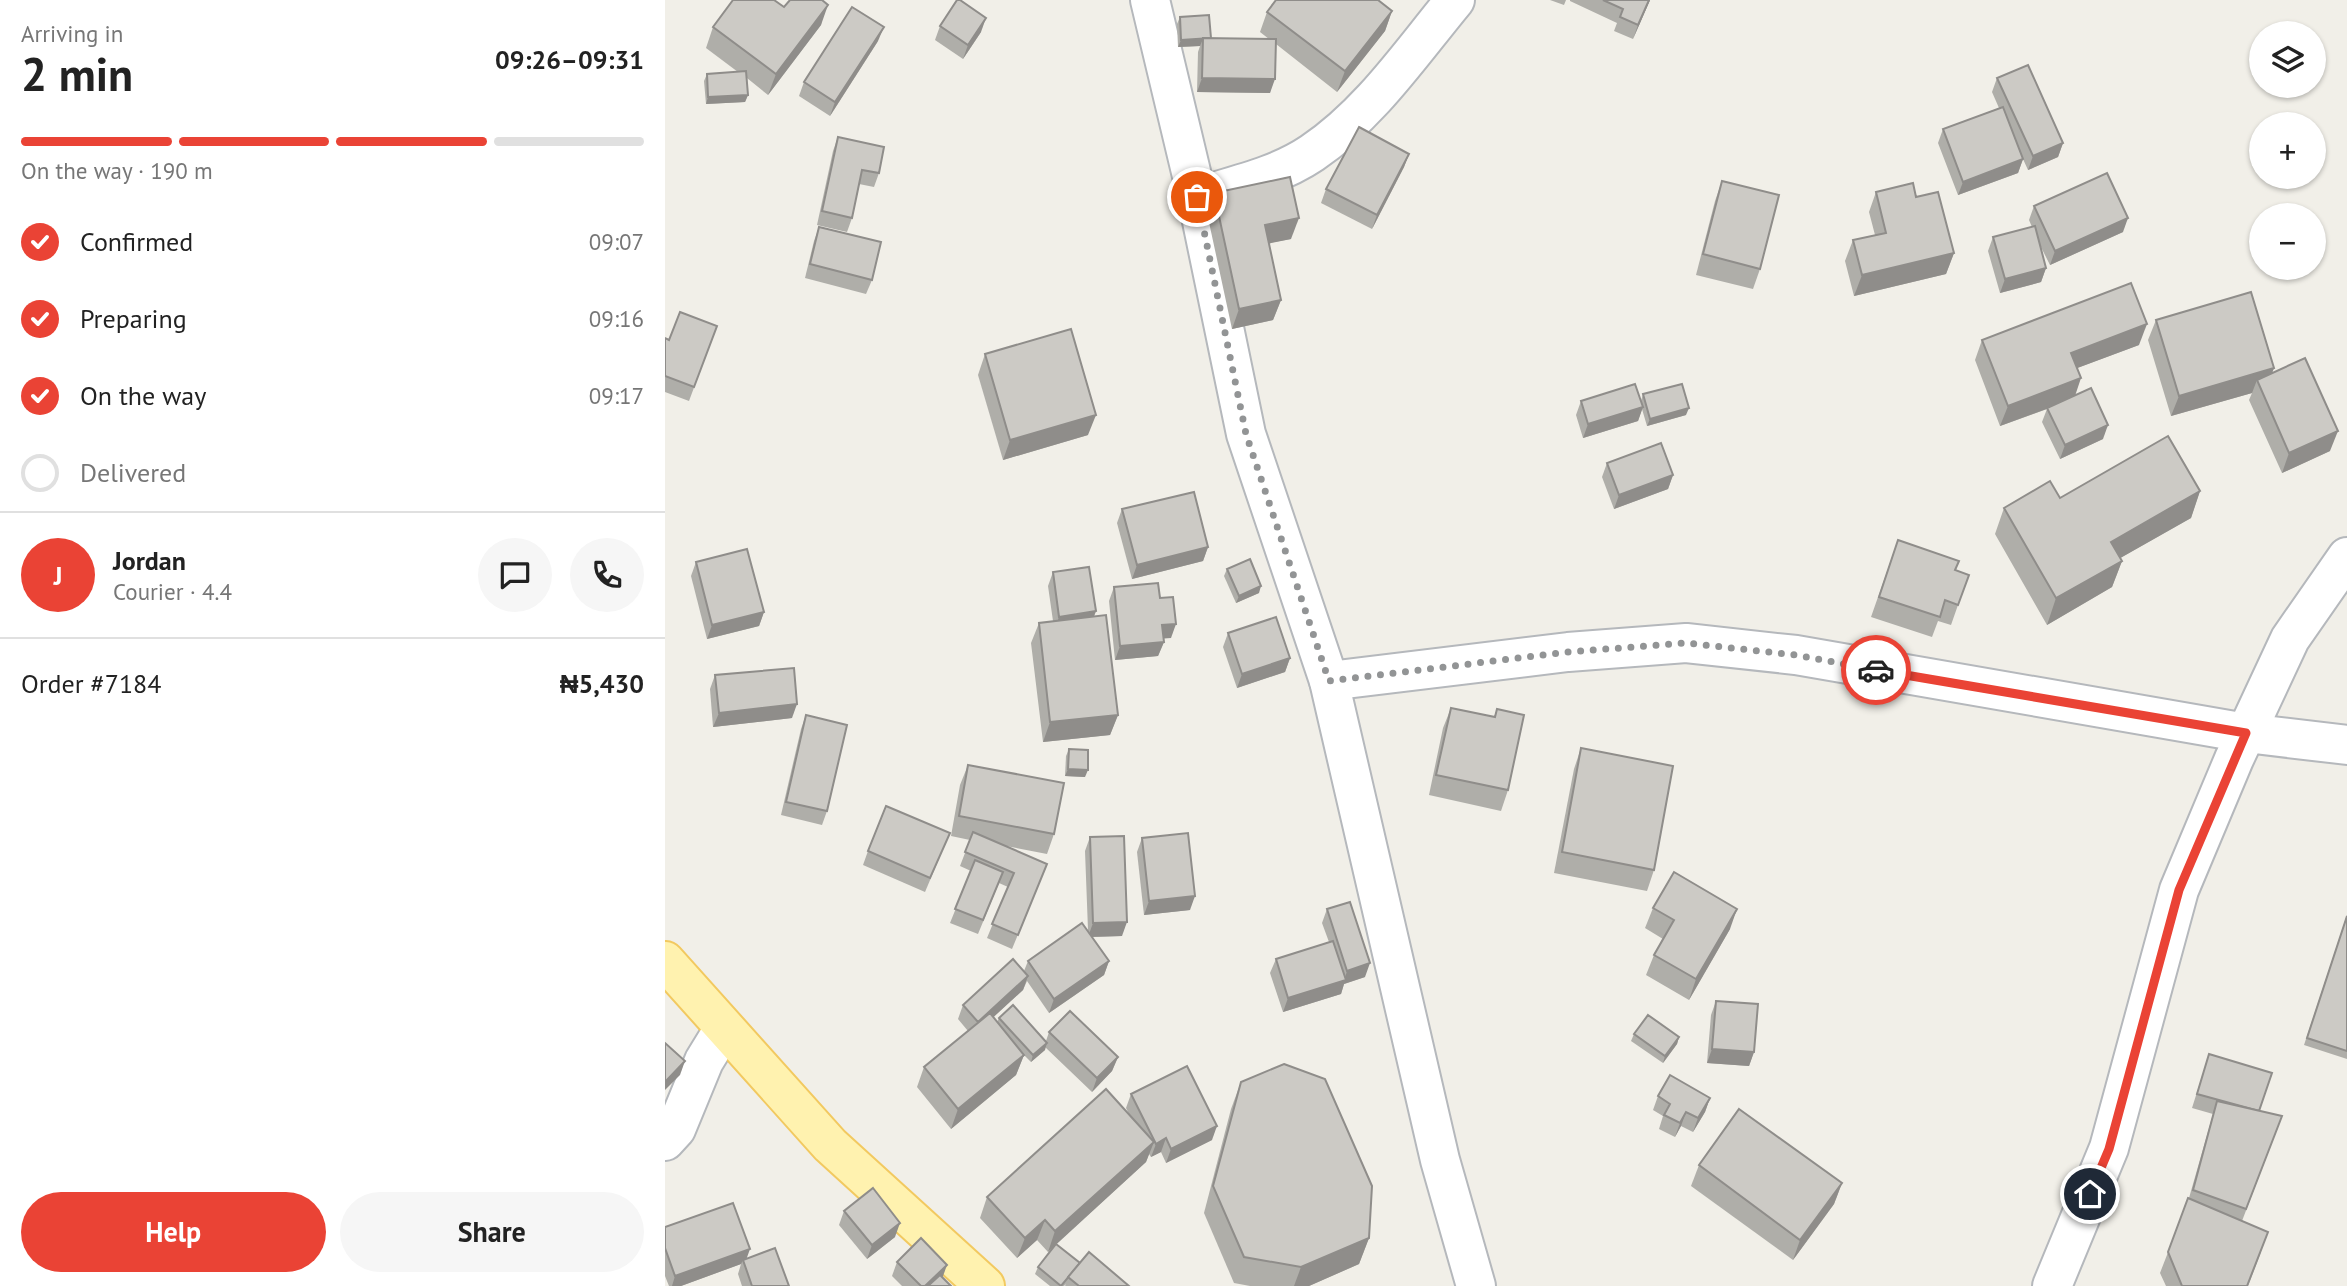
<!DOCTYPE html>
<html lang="en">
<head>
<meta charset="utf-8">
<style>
	:root { --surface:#fff; --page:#f6f6f6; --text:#222; --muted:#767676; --line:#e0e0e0; --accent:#ea4335 }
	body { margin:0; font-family:"PT Sans",sans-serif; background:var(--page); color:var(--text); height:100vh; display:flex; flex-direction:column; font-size:26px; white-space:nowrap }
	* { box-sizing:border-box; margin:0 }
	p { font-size:23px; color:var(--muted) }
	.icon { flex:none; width:38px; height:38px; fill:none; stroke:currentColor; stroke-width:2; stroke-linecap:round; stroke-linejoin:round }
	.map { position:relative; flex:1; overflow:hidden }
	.side { display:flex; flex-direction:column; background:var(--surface); width:665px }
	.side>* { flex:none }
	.buttons { position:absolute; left:1584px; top:21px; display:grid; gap:14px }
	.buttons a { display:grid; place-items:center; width:77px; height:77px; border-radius:50%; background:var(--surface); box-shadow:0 2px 5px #0004; font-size:35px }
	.pin { position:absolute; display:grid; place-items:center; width:60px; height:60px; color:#fff; margin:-30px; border:4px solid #fff; border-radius:50%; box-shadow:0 2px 7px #0007 }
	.courier { position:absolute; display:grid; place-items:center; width:70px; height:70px; margin:-35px; border:5px solid #ea4335; border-radius:50%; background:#fff; color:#222; box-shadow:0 2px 9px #0007 }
	.overview em { font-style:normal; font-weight:800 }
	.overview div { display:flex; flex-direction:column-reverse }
	.overview { display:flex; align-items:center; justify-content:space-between; height:119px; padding:0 21px }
	h1 { font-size:46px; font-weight:800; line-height:52px }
	.bar { display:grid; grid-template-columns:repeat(4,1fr); gap:10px 7px; align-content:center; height:84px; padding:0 21px }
	.bar i { height:9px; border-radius:5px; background:var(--line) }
	.bar .on { background:var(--accent) }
	.bar p { grid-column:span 4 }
	.line { display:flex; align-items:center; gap:18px; padding:0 21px; border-top:2px solid var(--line) }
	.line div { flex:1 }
	.round { display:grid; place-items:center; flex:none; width:74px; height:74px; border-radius:37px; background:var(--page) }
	ol { padding:0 21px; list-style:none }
	li { display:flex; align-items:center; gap:21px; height:77px }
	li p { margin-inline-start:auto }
	li .icon { padding:7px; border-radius:50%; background:var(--accent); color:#fff; stroke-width:4 }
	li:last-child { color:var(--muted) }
	li i { width:38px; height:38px; border:4px solid var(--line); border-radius:50% }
	.action { display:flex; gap:14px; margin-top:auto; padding:14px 21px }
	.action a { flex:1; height:80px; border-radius:42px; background:var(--accent); color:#fff; font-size:28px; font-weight:800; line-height:80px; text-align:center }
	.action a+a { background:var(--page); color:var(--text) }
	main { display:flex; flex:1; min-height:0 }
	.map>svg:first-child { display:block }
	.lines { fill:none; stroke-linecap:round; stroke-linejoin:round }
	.minor-casing { stroke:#b5b8bc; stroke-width:42 }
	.major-casing { stroke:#f2c960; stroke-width:42 }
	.minor { stroke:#fff; stroke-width:38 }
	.major { stroke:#fff2af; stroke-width:38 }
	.wall { fill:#afaea9 }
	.shaded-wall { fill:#8f8d8a }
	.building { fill:#cccac5; stroke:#8f8d8a; stroke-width:2 }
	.done { stroke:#929495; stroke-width:7; stroke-dasharray:0 12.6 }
	.route { stroke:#ea4335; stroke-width:9 }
</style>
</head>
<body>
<main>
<section class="side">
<div class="overview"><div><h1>2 min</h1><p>Arriving in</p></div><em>09:26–09:31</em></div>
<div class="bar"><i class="on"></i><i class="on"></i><i class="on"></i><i></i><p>On the way · 190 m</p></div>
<ol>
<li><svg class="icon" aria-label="check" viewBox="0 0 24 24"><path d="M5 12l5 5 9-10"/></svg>Confirmed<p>09:07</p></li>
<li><svg class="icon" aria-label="check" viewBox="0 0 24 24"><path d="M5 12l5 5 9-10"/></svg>Preparing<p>09:16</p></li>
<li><svg class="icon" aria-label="check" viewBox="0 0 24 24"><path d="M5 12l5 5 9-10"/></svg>On the way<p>09:17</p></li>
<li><i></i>Delivered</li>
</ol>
<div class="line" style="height:126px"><b class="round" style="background:var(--accent);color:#fff">J</b><div><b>Jordan</b><p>Courier · 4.4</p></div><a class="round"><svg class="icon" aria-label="chat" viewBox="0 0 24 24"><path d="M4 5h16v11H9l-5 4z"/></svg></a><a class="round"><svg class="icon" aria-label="phone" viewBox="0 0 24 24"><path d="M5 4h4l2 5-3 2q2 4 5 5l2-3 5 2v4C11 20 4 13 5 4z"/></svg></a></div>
<div class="line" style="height:91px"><div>Order #7184</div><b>₦5,430</b></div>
<div class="action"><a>Help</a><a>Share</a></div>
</section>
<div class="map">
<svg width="1682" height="1286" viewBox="0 0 1682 1286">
	<rect width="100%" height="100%" fill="#f1efe8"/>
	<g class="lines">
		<g class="minor-casing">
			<g id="minor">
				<polyline points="485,0 532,197 581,434 664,681 775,1160 811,1286"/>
				<path d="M 532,197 C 571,185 613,176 647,153 C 705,114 746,53 790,0"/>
				<polyline points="664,681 903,652 1021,643 1131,655 1581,733 1682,745"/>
				<polyline points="0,1141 11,1129 39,1061 58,1030"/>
				<polyline points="1387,1286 1444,1148 1514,890 1569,759 1625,639 1682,557"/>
			</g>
		</g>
		<g class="major-casing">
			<polyline id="major" points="0,961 165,1145 320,1286"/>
		</g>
		<use href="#minor" class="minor"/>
		<use href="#major" class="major"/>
	</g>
	<g class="wall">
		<polygon points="885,0 901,0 899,5"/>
		<polygon points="905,0 985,0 968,39 949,31 952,23 905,1"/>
		<polygon points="160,2 156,25 103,95 82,78 83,95 80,102 41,104 39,81 42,74 73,72 41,48 48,27 119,7"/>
		<polygon points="727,11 720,31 672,92 611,44 605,93 532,92 533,52 535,46 513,47 512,24 515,17 546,38 604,39 595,32 602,12"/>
		<polygon points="275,26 316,32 298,59 270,40"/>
		<polygon points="213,41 165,116 134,96 139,82"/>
		<polygon points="1332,78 1398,143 1393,157 1363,170 1358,159 1353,173 1293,195 1273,143 1278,129 1334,108 1327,92"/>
		<polygon points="173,137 214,173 209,187 194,184 187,218 182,232 152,225 168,151"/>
		<polygon points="744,154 739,167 707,229 656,203 661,189"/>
		<polygon points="1057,181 1095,269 1088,289 1031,275 1050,201"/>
		<polygon points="1211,192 1251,197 1289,253 1281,274 1189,296 1180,261 1188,240 1210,235 1204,212"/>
		<polygon points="549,193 626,239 604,243 616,300 608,320 567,329 542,213"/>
		<polygon points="1369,206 1458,232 1385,265 1374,243 1381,268 1376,282 1335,293 1323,251 1328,237 1367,227 1364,220"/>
		<polygon points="154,227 207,280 201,294 140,278 149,241"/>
		<polygon points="1491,320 1609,368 1607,373 1665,451 1617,473 1584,400 1587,393 1506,416 1483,340"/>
		<polygon points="52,326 24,401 0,392 0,338 4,340"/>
		<polygon points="1317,340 1474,345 1412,368 1410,395 1438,439 1395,459 1377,422 1382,409 1335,426 1310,360"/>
		<polygon points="320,354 423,435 338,460 313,375"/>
		<polygon points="978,394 1021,415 982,426 977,409 973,421 918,438 911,415 916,401 976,401"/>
		<polygon points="942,463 1008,475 1003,489 949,509 937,477"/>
		<polygon points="1535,491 1526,518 1455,558 1457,561 1447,587 1382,625 1330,534 1339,508 1395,498"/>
		<polygon points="457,509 543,547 538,561 467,579 452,523"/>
		<polygon points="1233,540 1290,570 1293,605 1286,625 1273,621 1267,637 1206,617"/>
		<polygon points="31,562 99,612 94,626 42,639 26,576"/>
		<polygon points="562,569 594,593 571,603 559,576"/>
		<polygon points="388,572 431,611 429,617 453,715 445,735 378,742 366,643 374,623 388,621 383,586"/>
		<polygon points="449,587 495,598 506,638 498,638 499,642 493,656 450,660 444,601"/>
		<polygon points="563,633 625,658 620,672 572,688 558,647"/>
		<polygon points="50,675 127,718 48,727 45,689"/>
		<polygon points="786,708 829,717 832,709 843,790 836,811 764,795 778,728"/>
		<polygon points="141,715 162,811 157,825 116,815 136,729"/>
		<polygon points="916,748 989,870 982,891 889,873 909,769"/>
		<polygon points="404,749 420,777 400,776 401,756"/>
		<polygon points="303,765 389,834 382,854 341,846 382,864 347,949 322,938 343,887 334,883 313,934 285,923 306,871 295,866 305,840 286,836 295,785"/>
		<polygon points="425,837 457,936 427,937 444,961 439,975 384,1013 362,981 358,990 328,1017 332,1022 334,1018 381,1041 384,1032 453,1057 447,1071 427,1092 380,1047 380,1050 366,1062 359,1055 351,1075 286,1129 252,1087 259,1067 303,1031 293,1019 298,1005 359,971 363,961 423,930 420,851"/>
		<polygon points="477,838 525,910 479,915 472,852"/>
		<polygon points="279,847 260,892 198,865 203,851"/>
		<polygon points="988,908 1065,929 1024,1000 981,975 989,955 998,939 980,928"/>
		<polygon points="662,909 700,977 679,984 676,994 618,1012 605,973 611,959 664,942 657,923"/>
		<polygon points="1682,915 1682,1059 1639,1045"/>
		<polygon points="1051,1001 1089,1052 1084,1066 1042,1063 1046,1015"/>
		<polygon points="969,1034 1014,1037 1012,1044 998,1063 966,1041"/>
		<polygon points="1544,1054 1594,1111 1617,1116 1577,1221 1596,1252 1583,1286 1501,1286 1495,1273 1524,1198 1548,1114 1527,1108"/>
		<polygon points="576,1082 704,1238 694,1264 644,1286 585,1286 569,1283 539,1213 566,1109"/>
		<polygon points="466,1094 547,1140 501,1163 496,1152 486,1157 484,1154 481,1162 391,1244 415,1263 464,1286 400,1286 401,1284 399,1286 385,1286 370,1274 373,1267 390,1245 383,1252 372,1240 352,1258 315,1218 322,1197 465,1116 461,1108"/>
		<polygon points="993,1096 1045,1098 1040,1112 1028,1132 1016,1126 1010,1137 994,1129 998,1116 988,1110"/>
		<polygon points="1034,1165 1177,1183 1169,1204 1128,1260 1026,1186"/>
		<polygon points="179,1211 230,1237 202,1259 174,1225"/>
		<polygon points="0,1227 81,1259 124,1286 77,1286 73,1274 76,1264 16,1286 4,1286 0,1276"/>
		<polygon points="232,1262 277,1277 286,1286 237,1286 227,1276"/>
	</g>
	<g class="shaded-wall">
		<polygon points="984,0 985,0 968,39 973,25"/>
		<polygon points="163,5 156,25 103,95 111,74"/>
		<polygon points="727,11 720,31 672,92 680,71"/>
		<polygon points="321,18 316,32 298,59 303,45"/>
		<polygon points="219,27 213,41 165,116 170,102"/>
		<polygon points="538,39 535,46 513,47 516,40"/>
		<polygon points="537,78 610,79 605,93 532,92"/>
		<polygon points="83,95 80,102 41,104 43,97"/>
		<polygon points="1398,143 1393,157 1363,170 1368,156"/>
		<polygon points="744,154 739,167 707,229 712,215"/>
		<polygon points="1358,159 1353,173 1293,195 1298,182"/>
		<polygon points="634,218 626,239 592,246 600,225"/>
		<polygon points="1463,218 1458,232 1385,265 1390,251"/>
		<polygon points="1289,253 1281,274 1189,296 1197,275"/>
		<polygon points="1381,268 1376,282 1335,293 1340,279"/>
		<polygon points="616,300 608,320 567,329 574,309"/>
		<polygon points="1482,324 1474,345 1399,373 1406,353"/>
		<polygon points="1609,368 1601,388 1592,380 1587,393 1506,416 1514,396"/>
		<polygon points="1416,378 1409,399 1335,426 1343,406"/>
		<polygon points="978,407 973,421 918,438 923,424"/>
		<polygon points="1024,408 1021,415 982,426 985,419"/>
		<polygon points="431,415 423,435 338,460 345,440"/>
		<polygon points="1443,425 1438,439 1395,459 1400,445"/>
		<polygon points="1673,431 1665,451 1617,473 1624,453"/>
		<polygon points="1008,475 1003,489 949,509 954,495"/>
		<polygon points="1535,491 1526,518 1436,569 1446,542"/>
		<polygon points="543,547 538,561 467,579 472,565"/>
		<polygon points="1457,561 1447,587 1382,625 1391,598"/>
		<polygon points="596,586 594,593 571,603 574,596"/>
		<polygon points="431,611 425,625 389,631 394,617"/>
		<polygon points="99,612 94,626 42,639 47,625"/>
		<polygon points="511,624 506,638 492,639 497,625"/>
		<polygon points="499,642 493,656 450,660 455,646"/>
		<polygon points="625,658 620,672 572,688 577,674"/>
		<polygon points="132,704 127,718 48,727 54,713"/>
		<polygon points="453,715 445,735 378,742 385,722"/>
		<polygon points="403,769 423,770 420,777 400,776"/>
		<polygon points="530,896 525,910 479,915 484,901"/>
		<polygon points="1072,909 1065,929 1024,1000 1031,979"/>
		<polygon points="462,922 457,936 423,937 428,923"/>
		<polygon points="444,961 439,975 384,1013 389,999"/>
		<polygon points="705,963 700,977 679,984 676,994 618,1012 623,998 679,981 682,971"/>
		<polygon points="363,976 358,990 308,1036 313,1022"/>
		<polygon points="1014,1037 1012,1044 998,1063 1000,1056"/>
		<polygon points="382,1043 380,1050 366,1062 368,1055"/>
		<polygon points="1047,1049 1089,1052 1084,1066 1042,1063"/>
		<polygon points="359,1055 351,1075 286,1129 293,1109"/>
		<polygon points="453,1057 447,1071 427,1092 432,1078"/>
		<polygon points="20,1061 15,1075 0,1090 0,1082"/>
		<polygon points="1045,1098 1040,1112 1028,1132 1033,1118"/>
		<polygon points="1021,1112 1016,1126 1010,1137 1015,1123"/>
		<polygon points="552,1126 547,1140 501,1163 506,1149"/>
		<polygon points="501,1138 496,1152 486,1157 491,1144"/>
		<polygon points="489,1142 481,1162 383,1252 390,1231"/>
		<polygon points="1177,1183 1169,1204 1128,1260 1135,1240"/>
		<polygon points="380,1220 372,1240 352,1258 360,1238"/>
		<polygon points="235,1223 230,1237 202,1259 207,1245"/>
		<polygon points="704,1238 694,1264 644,1286 629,1286 636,1267"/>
		<polygon points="85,1249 80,1263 78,1260 76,1264 16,1286 7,1286 10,1276"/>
		<polygon points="282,1265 277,1279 269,1286 260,1286"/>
	</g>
	<g class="building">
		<polygon points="68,0 109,0 119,7 125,0 157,0 163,5 111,74 48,27"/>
		<polygon points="292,0 295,0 321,18 303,45 275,26"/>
		<polygon points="611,0 713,0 727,11 680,71 602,12"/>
		<polygon points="938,0 984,0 973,25 955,17 958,9"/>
		<polygon points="187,7 219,27 170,102 139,82"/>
		<polygon points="544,15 546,38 516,40 515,17"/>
		<polygon points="538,38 611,39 610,79 537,78"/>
		<polygon points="1363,65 1398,143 1368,156 1332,78"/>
		<polygon points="81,71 83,95 43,97 42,74"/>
		<polygon points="1338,107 1358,159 1298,182 1278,129"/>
		<polygon points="694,127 744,154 712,215 661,189"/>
		<polygon points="173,137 219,147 214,173 197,170 187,218 157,211"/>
		<polygon points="1442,173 1463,218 1390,251 1369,206"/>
		<polygon points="625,177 634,218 600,225 616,300 574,309 549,193"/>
		<polygon points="1057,181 1114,195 1095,269 1038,254"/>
		<polygon points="1248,183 1251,197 1273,192 1289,253 1197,275 1188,240 1221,233 1211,192"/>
		<polygon points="1370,226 1381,268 1340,279 1328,237"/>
		<polygon points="154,227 216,242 207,280 145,264"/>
		<polygon points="1466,283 1482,324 1406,353 1416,378 1343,406 1317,340"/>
		<polygon points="1586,292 1609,368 1514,396 1491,320"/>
		<polygon points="15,312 52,326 29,387 0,376 0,338 4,340"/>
		<polygon points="406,329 431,415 345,440 320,354"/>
		<polygon points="1640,358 1673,431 1624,453 1592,380"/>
		<polygon points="970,384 978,407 923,424 916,401"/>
		<polygon points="1017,384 1024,408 985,419 978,394"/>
		<polygon points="1426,388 1443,425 1400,445 1382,408"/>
		<polygon points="1503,436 1535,491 1446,542 1457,561 1391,598 1339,508 1385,481 1395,498"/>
		<polygon points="996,443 1008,475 954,495 942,463"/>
		<polygon points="529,492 543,547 472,565 457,509"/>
		<polygon points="1233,540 1294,561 1290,570 1304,575 1293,605 1280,600 1275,617 1214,597"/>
		<polygon points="82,549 99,612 47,625 31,562"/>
		<polygon points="585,559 596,586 574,596 562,569"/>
		<polygon points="424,567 431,611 394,617 388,572"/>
		<polygon points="493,583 495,598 508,597 511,624 497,625 499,642 455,646 449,587"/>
		<polygon points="441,615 453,715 385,722 374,623"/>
		<polygon points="611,617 625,658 577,674 563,633"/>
		<polygon points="129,668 132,704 54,713 50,675"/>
		<polygon points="786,708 830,717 832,709 859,715 843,790 771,775"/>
		<polygon points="141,715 182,725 162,811 121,802"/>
		<polygon points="916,748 1008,766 989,870 897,852"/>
		<polygon points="404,749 423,750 423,770 403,769"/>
		<polygon points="303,765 399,783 389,834 294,816"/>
		<polygon points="221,806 285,833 265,878 203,851"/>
		<polygon points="308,832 382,864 353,935 327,924 349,873 300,852"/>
		<polygon points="523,833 530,896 484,901 477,838"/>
		<polygon points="459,836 462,922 428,923 425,837"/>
		<polygon points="310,860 338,872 318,920 290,909"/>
		<polygon points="1009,872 1072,909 1031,979 989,955 1009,920 988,908"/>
		<polygon points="685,902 705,963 682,971 662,909"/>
		<polygon points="1682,916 1682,1051 1642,1038"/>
		<polygon points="417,923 444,961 389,999 363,961"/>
		<polygon points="668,941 681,980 623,998 611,959"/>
		<polygon points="348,959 363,976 313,1022 298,1005"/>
		<polygon points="1051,1001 1093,1004 1089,1052 1047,1049"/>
		<polygon points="348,1005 382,1043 368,1055 334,1018"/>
		<polygon points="405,1011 453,1057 432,1078 384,1032"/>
		<polygon points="325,1013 359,1055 293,1109 259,1067"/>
		<polygon points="983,1015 1014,1037 1000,1056 969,1034"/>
		<polygon points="0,1043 20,1061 0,1082"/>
		<polygon points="1544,1054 1607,1073 1594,1111 1532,1094"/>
		<polygon points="619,1064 660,1079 707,1186 704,1238 636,1267 579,1257 548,1186 576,1082"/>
		<polygon points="522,1066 552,1126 506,1149 501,1138 491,1144 466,1094"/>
		<polygon points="1005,1075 1045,1098 1033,1118 1021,1112 1015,1123 999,1115 1005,1104 993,1096"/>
		<polygon points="441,1089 489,1142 390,1231 380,1220 360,1238 322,1197"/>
		<polygon points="1552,1101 1617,1116 1581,1209 1528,1190"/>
		<polygon points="1074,1109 1177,1183 1135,1240 1034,1165"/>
		<polygon points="208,1188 235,1223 207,1245 179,1211"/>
		<polygon points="1523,1198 1603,1232 1582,1286 1517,1286 1503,1252"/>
		<polygon points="68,1203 85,1249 10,1276 0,1248 0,1227"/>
		<polygon points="256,1238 282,1265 260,1286 256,1286 232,1262"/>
		<polygon points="391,1244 415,1263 396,1286 373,1267"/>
		<polygon points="110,1248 124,1286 87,1286 78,1260"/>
		<polygon points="424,1252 464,1286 414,1286 403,1277"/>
		<polygon points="275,1275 286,1286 263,1286"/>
	</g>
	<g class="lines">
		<polyline class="done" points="532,197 581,434 664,681 903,652 1021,643 1131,655 1211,670"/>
		<polyline class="route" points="1211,670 1581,733 1514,890 1444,1149 1425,1194"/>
	</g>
</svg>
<div class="buttons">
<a><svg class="icon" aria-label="layers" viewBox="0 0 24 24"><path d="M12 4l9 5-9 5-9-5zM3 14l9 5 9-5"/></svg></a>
<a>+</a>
<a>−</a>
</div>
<div class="pin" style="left:532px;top:197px;background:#ea580c"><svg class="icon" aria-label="bag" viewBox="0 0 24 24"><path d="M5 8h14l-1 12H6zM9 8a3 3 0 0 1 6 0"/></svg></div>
<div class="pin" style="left:1425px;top:1194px;background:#1f2937"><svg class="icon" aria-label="home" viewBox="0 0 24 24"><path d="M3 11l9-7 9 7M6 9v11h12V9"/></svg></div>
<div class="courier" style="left:1211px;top:670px"><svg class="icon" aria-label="car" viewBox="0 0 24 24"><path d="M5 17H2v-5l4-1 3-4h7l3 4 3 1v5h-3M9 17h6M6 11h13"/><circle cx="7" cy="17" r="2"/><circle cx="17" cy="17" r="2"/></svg></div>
</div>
</main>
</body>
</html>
